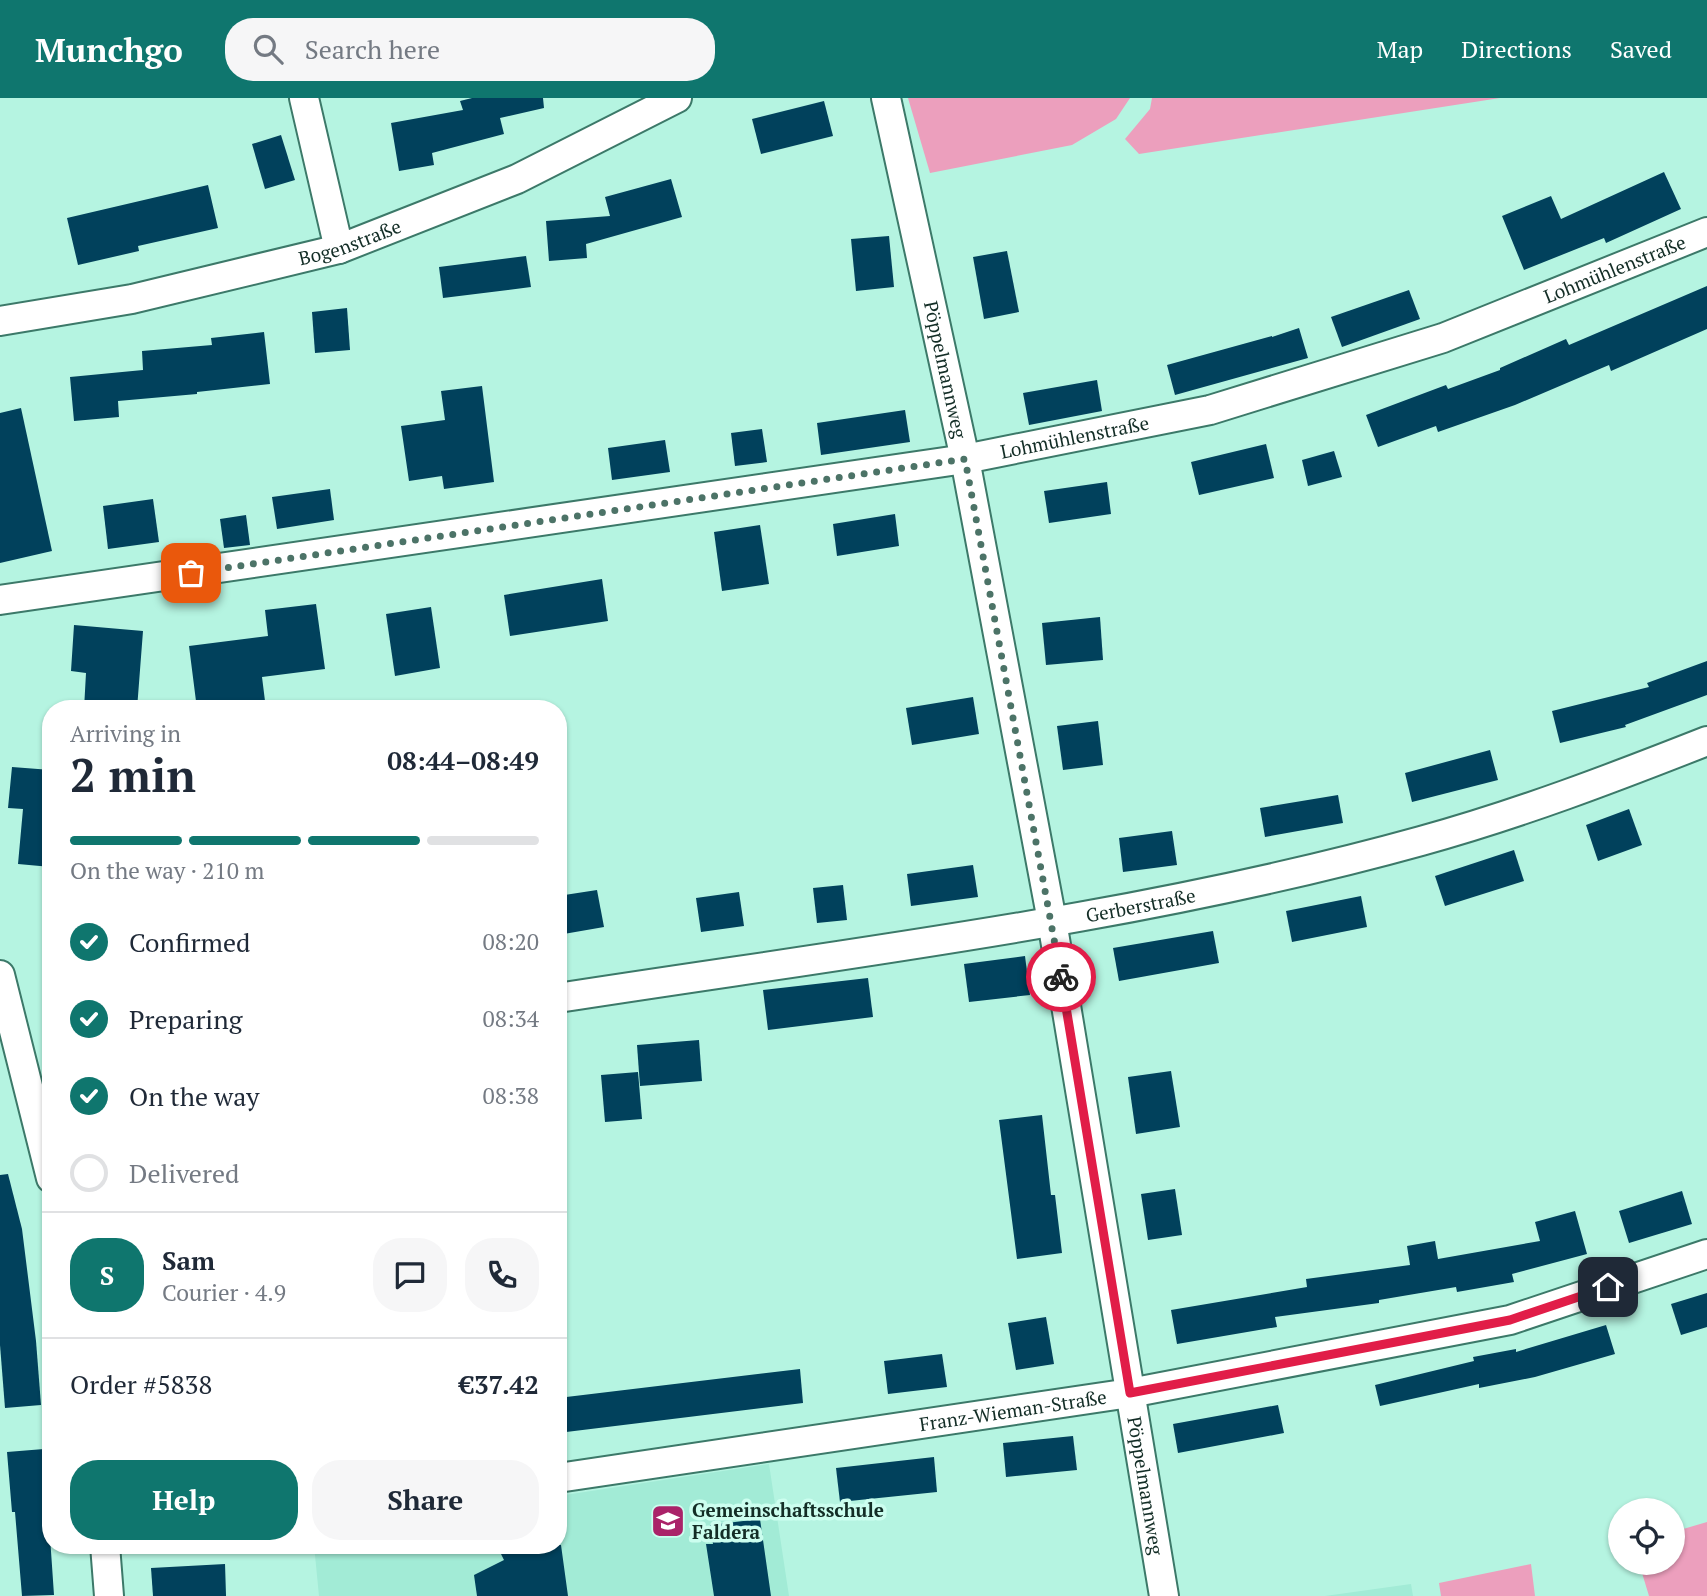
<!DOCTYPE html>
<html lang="en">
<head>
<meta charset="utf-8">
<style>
	:root { --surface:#fff; --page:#f6f6f7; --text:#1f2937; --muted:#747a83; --line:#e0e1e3; --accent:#0f766e }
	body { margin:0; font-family:"PT Serif",serif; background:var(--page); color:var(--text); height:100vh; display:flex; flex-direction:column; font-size:26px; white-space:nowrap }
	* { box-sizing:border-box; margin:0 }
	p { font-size:23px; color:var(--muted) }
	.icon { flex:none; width:38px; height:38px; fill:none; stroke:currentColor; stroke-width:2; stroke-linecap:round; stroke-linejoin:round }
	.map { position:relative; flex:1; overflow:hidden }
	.sheet { position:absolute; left:42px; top:602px; width:525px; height:854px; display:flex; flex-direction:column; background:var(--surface); border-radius:28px; box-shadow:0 2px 5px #0004 }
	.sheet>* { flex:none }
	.controls { position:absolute; left:1608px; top:1400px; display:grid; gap:14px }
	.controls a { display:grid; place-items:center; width:77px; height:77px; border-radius:50%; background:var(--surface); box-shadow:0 2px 5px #0004; font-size:35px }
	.pin { position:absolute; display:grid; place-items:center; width:60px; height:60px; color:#fff; margin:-30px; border-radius:14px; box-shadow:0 4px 10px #0006 }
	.courier { position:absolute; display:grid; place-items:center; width:70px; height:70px; margin:-35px; border:5px solid #e11d48; border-radius:50%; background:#fff; color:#222; box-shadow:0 2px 9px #0007 }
	.summary em { font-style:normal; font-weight:700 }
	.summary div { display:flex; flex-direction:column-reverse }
	.summary { display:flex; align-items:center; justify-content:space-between; height:119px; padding:0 28px }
	h1 { font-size:46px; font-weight:700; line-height:52px }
	.bar { display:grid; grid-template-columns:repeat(4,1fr); gap:10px 7px; align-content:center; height:84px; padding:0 28px }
	.bar i { height:9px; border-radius:5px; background:var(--line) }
	.bar .current { background:var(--accent) }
	.bar p { grid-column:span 4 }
	.line { display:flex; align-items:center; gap:18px; padding:0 28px; border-top:2px solid var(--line) }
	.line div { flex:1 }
	.round { display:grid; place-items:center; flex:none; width:74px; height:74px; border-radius:28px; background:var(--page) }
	ol { padding:0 28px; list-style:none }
	li { display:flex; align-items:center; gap:21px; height:77px }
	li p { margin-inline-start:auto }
	li .icon { padding:7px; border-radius:50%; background:var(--accent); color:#fff; stroke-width:4 }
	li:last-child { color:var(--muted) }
	li i { width:38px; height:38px; border:4px solid var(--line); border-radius:50% }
	.action { display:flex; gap:14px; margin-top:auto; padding:14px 28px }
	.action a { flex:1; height:80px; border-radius:28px; background:var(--accent); color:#fff; font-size:28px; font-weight:700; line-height:80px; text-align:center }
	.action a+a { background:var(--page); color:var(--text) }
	header { display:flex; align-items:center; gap:42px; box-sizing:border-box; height:98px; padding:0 35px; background:var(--accent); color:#fff }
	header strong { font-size:33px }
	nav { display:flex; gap:38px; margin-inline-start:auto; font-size:24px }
	.search { width:490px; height:63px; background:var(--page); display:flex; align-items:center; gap:18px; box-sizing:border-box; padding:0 24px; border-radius:28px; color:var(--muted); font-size:26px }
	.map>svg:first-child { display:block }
	.built { fill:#a2ebd6 }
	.green { fill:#ec9fbd }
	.building { fill:#01415c }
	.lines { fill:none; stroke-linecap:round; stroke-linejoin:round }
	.minor-casing { stroke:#3c7969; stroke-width:32 }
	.minor { stroke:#fff; stroke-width:28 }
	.done { stroke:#4c7367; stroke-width:7; stroke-dasharray:0 12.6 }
	.route { stroke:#e11d48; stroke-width:9 }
	.labels { text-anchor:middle; stroke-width:7; stroke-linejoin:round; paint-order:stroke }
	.street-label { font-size:19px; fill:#132d26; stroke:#ccfeef }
	.poi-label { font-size:19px; font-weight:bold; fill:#132d26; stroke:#ccfeef; text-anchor:start }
</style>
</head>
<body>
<header>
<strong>Munchgo</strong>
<div class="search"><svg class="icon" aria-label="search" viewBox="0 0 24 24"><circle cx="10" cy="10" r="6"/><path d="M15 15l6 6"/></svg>Search here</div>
<nav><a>Map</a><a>Directions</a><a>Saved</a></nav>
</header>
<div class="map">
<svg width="1707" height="1498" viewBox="0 0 1707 1498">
	<rect width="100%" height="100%" fill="#b5f4e1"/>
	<g class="built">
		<polygon points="769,1366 789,1498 319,1498 314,1447 558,1447 558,1398"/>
		<polygon points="1411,1486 1413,1498 1325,1498"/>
	</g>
	<g class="green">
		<polygon points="908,0 1130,0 1116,21 1072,47 930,75"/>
		<polygon points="1152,0 1500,0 1139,56 1125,41 1150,11"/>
		<polygon points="1707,1424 1707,1498 1649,1498 1639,1465 1673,1465 1673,1434"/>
		<polygon points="1531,1466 1535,1498 1441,1498 1439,1485"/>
	</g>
	<g class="building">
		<polygon points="472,0 543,0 544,10 500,20 504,36 432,55 434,67 399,73 391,25 463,12 460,3"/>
		<polygon points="824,3 833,38 761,56 752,21"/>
		<polygon points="281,37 295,82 265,91 252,46"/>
		<polygon points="1664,74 1681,111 1606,145 1604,140 1524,172 1502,118 1551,98 1561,121"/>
		<polygon points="671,81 682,119 586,146 587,160 549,163 546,123 610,118 605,99"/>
		<polygon points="208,87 218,130 138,148 139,153 78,167 67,120"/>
		<polygon points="889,138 894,189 856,193 851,141"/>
		<polygon points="1007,153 1019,214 984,221 973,159"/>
		<polygon points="526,158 531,189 443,200 439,169"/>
		<polygon points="1707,188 1707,231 1611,273 1609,267 1515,307 1438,334 1436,328 1378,349 1366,317 1446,287 1448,291 1500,272 1500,270 1566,241 1569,247"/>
		<polygon points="1409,192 1420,221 1342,249 1331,219"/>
		<polygon points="347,210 350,252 315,255 312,214"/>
		<polygon points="1299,230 1308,260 1175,297 1167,267 1272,238 1272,239"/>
		<polygon points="264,234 270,286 197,294 197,296 118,303 119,319 74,323 70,279 143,272 142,253 212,247 211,240"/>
		<polygon points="1097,282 1102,313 1029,327 1023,295"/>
		<polygon points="482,288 494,384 444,391 442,378 409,383 401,328 445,322 441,293"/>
		<polygon points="21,310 52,453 0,465 0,315"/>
		<polygon points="905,312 910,344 821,357 817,325"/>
		<polygon points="762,331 767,364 735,368 731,335"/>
		<polygon points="665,342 670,374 612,382 608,350"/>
		<polygon points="1266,346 1274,380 1199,397 1191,364"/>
		<polygon points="1334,353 1342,379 1308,388 1302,362"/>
		<polygon points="1107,384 1111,416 1049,425 1044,393"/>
		<polygon points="330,391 334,422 277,431 272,399"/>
		<polygon points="153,401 159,444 108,451 103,408"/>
		<polygon points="895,416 899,448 837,458 833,426"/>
		<polygon points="246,417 250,447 224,450 220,421"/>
		<polygon points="760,427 769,486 722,493 714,434"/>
		<polygon points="602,481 608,523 510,538 504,497"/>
		<polygon points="316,506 325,571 262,579 266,611 197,611 189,548 268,538 265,512"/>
		<polygon points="431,509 440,570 395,578 386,516"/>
		<polygon points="1100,519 1103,562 1046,567 1042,525"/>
		<polygon points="74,527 143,533 137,611 84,611 86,575 71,573"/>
		<polygon points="1707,563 1707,597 1625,627 1626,629 1560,645 1552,613 1649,589 1647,585"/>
		<polygon points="973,599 979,636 912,647 906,610"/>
		<polygon points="1098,623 1103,667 1063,672 1057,628"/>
		<polygon points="1490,652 1498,682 1412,704 1405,675"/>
		<polygon points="12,669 51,672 51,769 18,766 23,711 8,710"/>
		<polygon points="1338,697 1343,725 1265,739 1260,710"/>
		<polygon points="1629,711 1642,747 1598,763 1586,727"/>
		<polygon points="1172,733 1177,767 1123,774 1119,740"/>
		<polygon points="1514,752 1524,783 1445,808 1435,778"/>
		<polygon points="973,767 978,799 911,808 907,776"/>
		<polygon points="843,787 847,822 817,825 813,790"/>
		<polygon points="597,792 604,829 558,837 558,798"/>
		<polygon points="739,794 744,828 701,834 696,800"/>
		<polygon points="1361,798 1367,829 1292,844 1286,813"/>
		<polygon points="1213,833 1219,865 1119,883 1113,850"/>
		<polygon points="1025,858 1030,897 969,904 964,866"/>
		<polygon points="868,880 873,919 768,932 763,892"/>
		<polygon points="699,942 702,983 640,988 637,947"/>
		<polygon points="1171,973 1180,1029 1136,1036 1128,979"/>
		<polygon points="638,974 642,1021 605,1024 601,977"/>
		<polygon points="1042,1017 1051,1097 1055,1097 1062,1155 1017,1161 999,1022"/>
		<polygon points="8,1076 22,1131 36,1243 41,1307 5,1310 0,1247 0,1077"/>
		<polygon points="1175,1091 1182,1137 1148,1142 1141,1096"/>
		<polygon points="1682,1093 1692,1126 1629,1145 1619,1113"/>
		<polygon points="1575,1113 1587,1156 1512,1176 1514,1184 1457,1194 1456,1189 1379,1202 1379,1205 1275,1219 1277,1229 1177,1246 1171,1212 1307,1189 1306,1181 1410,1167 1407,1148 1435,1143 1438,1161 1540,1143 1535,1124"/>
		<polygon points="1707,1195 1707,1229 1681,1237 1671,1206"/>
		<polygon points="1046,1219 1054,1266 1016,1272 1008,1225"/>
		<polygon points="1606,1227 1615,1256 1535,1279 1479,1290 1479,1286 1380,1308 1375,1287 1474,1263 1473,1259 1516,1251 1516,1254"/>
		<polygon points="942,1256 947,1289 888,1296 884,1263"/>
		<polygon points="800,1271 803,1305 558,1335 558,1300"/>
		<polygon points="1278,1307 1284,1335 1178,1355 1173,1326"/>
		<polygon points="1073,1338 1077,1372 1006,1379 1003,1345"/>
		<polygon points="44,1351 54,1497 22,1498 15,1414 12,1414 7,1354"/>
		<polygon points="934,1359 937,1394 840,1404 836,1370"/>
		<polygon points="760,1421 771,1498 714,1498 706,1446 713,1446 710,1427"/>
		<polygon points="527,1447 561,1447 568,1498 477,1498 474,1477 504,1462 501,1456"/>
		<polygon points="225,1466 226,1498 153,1498 151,1470"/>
	</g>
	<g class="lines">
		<g class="minor-casing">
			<g id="minor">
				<polyline points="304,0 339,151"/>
				<path id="s1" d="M 886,0 L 965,361 L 1052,823 L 1164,1498"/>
				<path id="s2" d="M 0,223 L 132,201 L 339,151 L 517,81 L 677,0"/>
				<path id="s3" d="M 0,502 L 965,361 L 1210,312 L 1443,240 L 1707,134"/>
				<polyline points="0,877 51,1080"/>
				<path id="s4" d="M 558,900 C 847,855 1140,821 1421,743 C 1519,716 1613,680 1707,643"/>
				<path id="s5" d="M 558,1380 L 1130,1295 L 1510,1222 L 1707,1156"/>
				<polyline points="105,1447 109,1498"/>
			</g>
		</g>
		<use href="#minor" class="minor"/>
	</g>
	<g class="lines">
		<polyline class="done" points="191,475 965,361 1061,879"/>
		<polyline class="route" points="1061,879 1130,1295 1510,1222 1608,1189"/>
	</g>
	<defs>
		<g id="school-square" transform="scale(1.75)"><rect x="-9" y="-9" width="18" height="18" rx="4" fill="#aa2369" stroke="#ccfeef"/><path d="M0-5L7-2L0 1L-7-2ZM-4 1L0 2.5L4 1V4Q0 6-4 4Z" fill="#fff"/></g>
	</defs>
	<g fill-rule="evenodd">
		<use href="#school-square" x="668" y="1423"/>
	</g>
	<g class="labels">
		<g class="street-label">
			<text dy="7" stroke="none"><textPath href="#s2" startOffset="359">Bogenstraße</textPath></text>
			<text dy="7" stroke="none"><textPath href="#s3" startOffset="1654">Lohmühlenstraße</textPath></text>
			<text dy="7" stroke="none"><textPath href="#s1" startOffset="278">Pöppelmannweg</textPath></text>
			<text dy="7" stroke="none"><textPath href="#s3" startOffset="1087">Lohmühlenstraße</textPath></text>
			<text dy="7" stroke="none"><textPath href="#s4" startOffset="590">Gerberstraße</textPath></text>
			<text dy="7" stroke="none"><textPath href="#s5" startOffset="460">Franz-Wieman-Straße</textPath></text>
			<text dy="7" stroke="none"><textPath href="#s1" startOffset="1412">Pöppelmannweg</textPath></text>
		</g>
		<g class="poi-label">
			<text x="692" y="1419">Gemeinschaftsschule<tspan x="692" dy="22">Faldera</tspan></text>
		</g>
	</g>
</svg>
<div class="controls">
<a><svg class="icon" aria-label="locate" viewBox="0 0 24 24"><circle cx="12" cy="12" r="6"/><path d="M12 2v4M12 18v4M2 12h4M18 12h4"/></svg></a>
</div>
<div class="pin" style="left:191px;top:475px;background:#ea580c"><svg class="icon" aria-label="bag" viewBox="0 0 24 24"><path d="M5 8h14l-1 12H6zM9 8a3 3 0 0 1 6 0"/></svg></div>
<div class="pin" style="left:1608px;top:1189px;background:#1f2937"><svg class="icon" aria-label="home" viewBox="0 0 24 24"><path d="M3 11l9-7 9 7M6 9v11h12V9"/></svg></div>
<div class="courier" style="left:1061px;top:879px"><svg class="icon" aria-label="bike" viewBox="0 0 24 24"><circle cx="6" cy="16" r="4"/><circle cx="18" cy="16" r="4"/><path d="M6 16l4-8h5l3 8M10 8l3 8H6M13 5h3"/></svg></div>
<section class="sheet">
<div class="summary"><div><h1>2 min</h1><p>Arriving in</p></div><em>08:44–08:49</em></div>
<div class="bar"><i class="current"></i><i class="current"></i><i class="current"></i><i></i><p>On the way · 210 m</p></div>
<ol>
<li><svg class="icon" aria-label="check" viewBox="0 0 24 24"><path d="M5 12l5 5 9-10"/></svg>Confirmed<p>08:20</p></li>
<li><svg class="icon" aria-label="check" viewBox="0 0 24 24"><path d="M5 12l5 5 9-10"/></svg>Preparing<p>08:34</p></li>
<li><svg class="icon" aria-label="check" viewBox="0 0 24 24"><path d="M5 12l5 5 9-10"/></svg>On the way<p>08:38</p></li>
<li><i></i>Delivered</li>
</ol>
<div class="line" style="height:126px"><b class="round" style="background:var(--accent);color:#fff">S</b><div><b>Sam</b><p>Courier · 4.9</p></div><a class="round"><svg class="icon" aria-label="chat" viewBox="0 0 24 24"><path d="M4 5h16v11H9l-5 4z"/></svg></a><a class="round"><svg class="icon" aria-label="phone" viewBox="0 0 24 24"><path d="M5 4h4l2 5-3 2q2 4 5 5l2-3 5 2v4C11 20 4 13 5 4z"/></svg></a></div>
<div class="line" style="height:91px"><div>Order #5838</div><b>€37.42</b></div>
<div class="action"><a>Help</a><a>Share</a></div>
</section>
</div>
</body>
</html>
